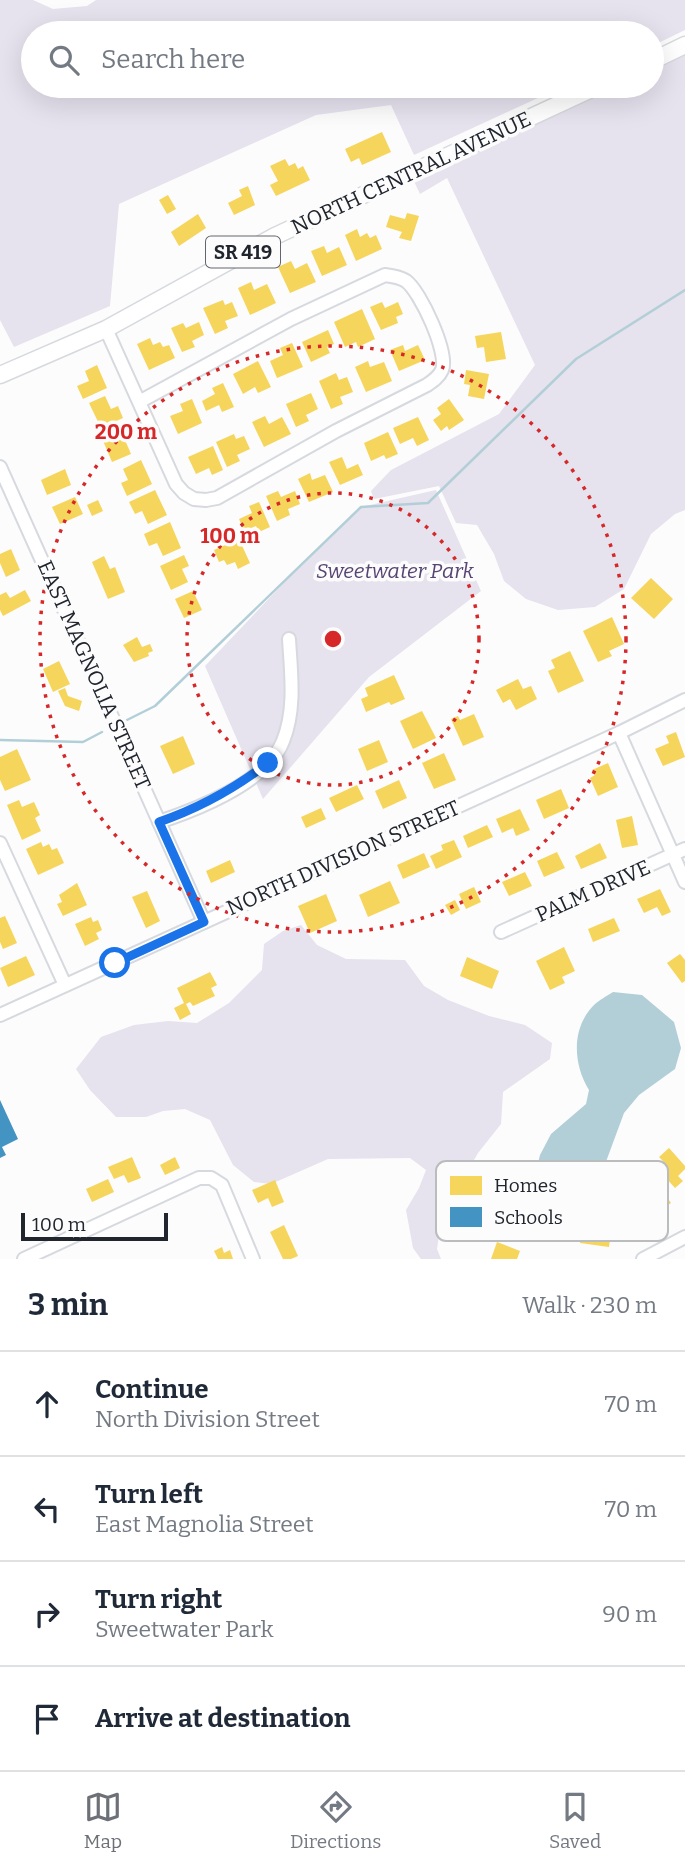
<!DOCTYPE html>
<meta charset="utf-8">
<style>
body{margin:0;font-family:Bitter,serif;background:#f2f2f3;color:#1f2937}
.scale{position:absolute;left:21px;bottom:18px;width:147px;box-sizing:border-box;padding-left:7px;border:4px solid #20252e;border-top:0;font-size:19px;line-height:24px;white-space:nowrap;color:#20252e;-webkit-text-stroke:5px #fcfcfc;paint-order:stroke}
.stop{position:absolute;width:21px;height:21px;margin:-16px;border:5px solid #1a73e8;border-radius:50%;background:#fff}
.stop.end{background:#1a73e8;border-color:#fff;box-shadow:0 2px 7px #0008}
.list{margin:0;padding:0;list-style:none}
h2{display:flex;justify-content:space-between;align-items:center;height:91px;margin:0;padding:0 28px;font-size:30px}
h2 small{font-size:23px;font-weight:400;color:#747a83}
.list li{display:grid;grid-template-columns:46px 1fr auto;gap:21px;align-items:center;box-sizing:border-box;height:105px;padding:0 28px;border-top:2px solid #e0e1e3}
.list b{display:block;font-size:26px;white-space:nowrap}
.list p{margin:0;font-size:23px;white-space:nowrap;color:#747a83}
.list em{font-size:23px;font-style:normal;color:#747a83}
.icon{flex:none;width:38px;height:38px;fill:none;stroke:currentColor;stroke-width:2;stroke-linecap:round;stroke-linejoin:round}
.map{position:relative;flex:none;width:685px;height:1259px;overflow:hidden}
.search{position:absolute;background:#fff;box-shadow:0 7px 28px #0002;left:21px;right:21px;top:21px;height:77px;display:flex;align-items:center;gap:18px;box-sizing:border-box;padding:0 24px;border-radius:38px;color:#747a83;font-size:26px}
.sheet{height:511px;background:#fff}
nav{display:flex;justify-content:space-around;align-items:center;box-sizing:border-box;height:98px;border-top:2px solid #e0e1e3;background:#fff;font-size:19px;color:#747a83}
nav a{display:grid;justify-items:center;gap:4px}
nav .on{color:#6d7076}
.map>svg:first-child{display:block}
.green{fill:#e6e2ee}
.water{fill:#b2cfd8}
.homes{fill:#f6d55c}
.schools{fill:#4393c3}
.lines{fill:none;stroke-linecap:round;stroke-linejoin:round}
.stream{stroke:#b2cfd8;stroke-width:2.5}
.minor-casing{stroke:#d6d9de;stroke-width:16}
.major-casing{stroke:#d6d9de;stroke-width:19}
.minor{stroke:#fff;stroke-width:12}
.major{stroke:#fff;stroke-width:16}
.route{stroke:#1a73e8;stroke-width:9}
.ring{fill:none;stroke:#d62828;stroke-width:3.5;stroke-dasharray:3.5 7}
.labels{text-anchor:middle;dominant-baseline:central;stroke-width:7;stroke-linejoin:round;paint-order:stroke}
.shield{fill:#fcfcfc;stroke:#62666c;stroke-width:2}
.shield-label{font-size:19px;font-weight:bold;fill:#20252e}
.street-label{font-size:21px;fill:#20252e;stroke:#fcfcfc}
.park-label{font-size:21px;font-style:italic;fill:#574473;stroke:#fcfcfc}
.key{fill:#fcfcfc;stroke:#babcbe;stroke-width:2}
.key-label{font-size:19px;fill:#20252e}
.centre{fill:#d62828;stroke:#fcfcfc;stroke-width:3.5}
.ring-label{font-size:21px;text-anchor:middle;font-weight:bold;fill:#d62828;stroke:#fcfcfc;stroke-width:7;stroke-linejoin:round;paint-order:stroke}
</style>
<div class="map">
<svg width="685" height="1259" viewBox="0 0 685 1259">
<rect width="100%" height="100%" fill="#fcfcfc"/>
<g class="green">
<path d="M 0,0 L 33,0 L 53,9 L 87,6 L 96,0 L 685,0 L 685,30 L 652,46 L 652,33 L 33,33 L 33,86 L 564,86 L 414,155 L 391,105 L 316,115 L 119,204 L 110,306 L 14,347 L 0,320 Z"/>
<path d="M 685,51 L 685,510 L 675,514 L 651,534 L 624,589 L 595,607 L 558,610 L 526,599 L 504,581 L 494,554 L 477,525 L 456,523 L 439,486 L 374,499 L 371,491 L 391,470 L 499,414 L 535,365 L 447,178 L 420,194 L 412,177 L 610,86 L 652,86 L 652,66 Z"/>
<path d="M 436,490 L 481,591 L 369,677 L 263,799 L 205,666 L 294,572 L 361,507 Z"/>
<path d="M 301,925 L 317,945 L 346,959 L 405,960 L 424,986 L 448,1000 L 489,1016 L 525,1025 L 552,1043 L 550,1059 L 503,1092 L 501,1124 L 478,1153 L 442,1215 L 437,1249 L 441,1259 L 421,1259 L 413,1248 L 406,1210 L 419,1188 L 426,1170 L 410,1158 L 328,1159 L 271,1184 L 254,1182 L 233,1165 L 210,1120 L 185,1109 L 163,1111 L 146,1117 L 116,1117 L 90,1090 L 76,1069 L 101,1037 L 134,1025 L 168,1021 L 197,1023 L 229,1003 L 262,970 L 264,944 L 283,931 Z"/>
</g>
<path class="water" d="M 613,992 L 642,995 L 674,1022 L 681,1048 L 675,1069 L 639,1095 L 624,1113 L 597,1186 L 580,1198 L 530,1198 L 517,1183 L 537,1167 L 540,1155 L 551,1134 L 586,1104 L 589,1090 C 573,1064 571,1028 594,1005 C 599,1000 607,996 613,992 Z"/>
<g class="homes">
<path d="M 382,132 L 391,152 L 362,165 L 359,158 L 351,162 L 345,149 Z"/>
<path d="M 285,159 L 289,166 L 295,163 L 298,169 L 303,166 L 310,180 L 276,196 L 270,185 L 278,181 L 270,166 Z"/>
<path d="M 248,186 L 255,205 L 234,215 L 228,203 L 242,196 L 239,190 Z"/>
<path d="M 168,195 L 176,209 L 167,214 L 159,200 Z"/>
<path d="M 407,213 L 419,216 L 411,241 L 399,238 L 402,232 L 386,227 L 390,215 L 405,219 Z"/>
<path d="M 198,214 L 206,228 L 179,246 L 171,232 Z"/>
<path d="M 357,229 L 360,237 L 367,233 L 370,238 L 376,235 L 382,249 L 356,261 L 345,235 Z"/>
<path d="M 324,246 L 327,253 L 339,247 L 347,265 L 322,276 L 311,251 Z"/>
<path d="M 291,261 L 295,269 L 307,263 L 316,282 L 290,293 L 278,267 Z"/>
<path d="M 251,282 L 254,290 L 267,284 L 276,303 L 250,315 L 238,288 Z"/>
<path d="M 223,300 L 225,305 L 232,302 L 238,316 L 225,321 L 228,328 L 215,334 L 203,308 Z"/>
<path d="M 382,302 L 385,308 L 398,302 L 403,314 L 396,317 L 398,323 L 381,330 L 370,307 Z"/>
<path d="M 362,309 L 375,339 L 358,347 L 356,342 L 345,347 L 334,322 Z"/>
<path d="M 199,322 L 204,335 L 192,341 L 195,347 L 182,352 L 171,328 L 183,323 L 186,328 Z"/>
<path d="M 328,330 L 334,344 L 327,347 L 330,353 L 311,362 L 302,342 Z"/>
<path d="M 501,332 L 506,359 L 486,362 L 484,347 L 477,348 L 475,336 Z"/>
<path d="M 150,338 L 153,345 L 160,342 L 163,347 L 169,345 L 175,358 L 149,370 L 137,344 Z"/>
<path d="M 292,343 L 303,367 L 277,378 L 270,361 L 283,355 L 280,348 Z"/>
<path d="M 403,345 L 405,351 L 418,345 L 425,360 L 399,371 L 390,350 Z"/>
<path d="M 258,361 L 271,387 L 258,393 L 255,387 L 243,394 L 233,374 Z"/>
<path d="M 368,361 L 370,367 L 384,362 L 392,381 L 366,392 L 355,367 Z"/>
<path d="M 97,365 L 107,388 L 83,399 L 77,386 L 89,381 L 85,371 Z"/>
<path d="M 466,370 L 489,374 L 484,399 L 468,396 L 470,385 L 464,384 Z"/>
<path d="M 336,373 L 339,380 L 347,377 L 353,392 L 340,397 L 343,404 L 331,409 L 319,381 Z"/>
<path d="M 223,383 L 234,407 L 222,412 L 219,405 L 206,411 L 202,401 L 215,394 L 212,388 Z"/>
<path d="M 311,393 L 318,409 L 306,415 L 309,421 L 296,427 L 286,404 Z"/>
<path d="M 105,396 L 111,409 L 118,406 L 123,418 L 101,428 L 89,403 Z"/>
<path d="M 192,399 L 202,423 L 178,434 L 170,416 L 183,411 L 180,404 Z"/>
<path d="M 449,399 L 464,420 L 449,430 L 447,426 L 441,431 L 433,420 L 441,414 L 437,408 Z"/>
<path d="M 265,416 L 269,424 L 282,417 L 291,434 L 264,447 L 252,422 Z"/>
<path d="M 418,417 L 429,440 L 417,446 L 413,438 L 400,444 L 393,428 Z"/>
<path d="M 127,425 L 132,437 L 125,440 L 131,454 L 112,462 L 101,436 Z"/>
<path d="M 388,432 L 398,454 L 386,459 L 384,455 L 371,461 L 364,443 Z"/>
<path d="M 234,434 L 236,439 L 244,436 L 250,449 L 237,455 L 240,461 L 227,467 L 216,442 Z"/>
<path d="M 213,446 L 223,470 L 212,475 L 209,468 L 196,474 L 188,457 Z"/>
<path d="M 342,457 L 347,469 L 358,464 L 363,475 L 340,485 L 329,462 Z"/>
<path d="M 141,460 L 152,484 L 127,496 L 121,483 L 128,480 L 123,469 Z"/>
<path d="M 65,469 L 71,485 L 47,495 L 41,480 Z"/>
<path d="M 310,473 L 312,480 L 325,475 L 333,492 L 309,502 L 298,479 Z"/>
<path d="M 155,490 L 167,515 L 148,524 L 142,511 L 135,514 L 129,502 Z"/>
<path d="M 278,491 L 281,497 L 295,491 L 300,504 L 288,509 L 290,515 L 277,521 L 266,496 Z"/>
<path d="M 75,497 L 83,514 L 60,524 L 52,507 Z"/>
<path d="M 98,500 L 103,511 L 92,516 L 87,505 Z"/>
<path d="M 259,502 L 270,527 L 259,532 L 256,526 L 244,531 L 239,519 L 252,513 L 249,506 Z"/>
<path d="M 170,522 L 181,548 L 163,556 L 157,543 L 149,546 L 144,534 Z"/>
<path d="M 239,539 L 250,563 L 238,569 L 235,562 L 227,565 L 224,560 L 219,562 L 214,550 Z"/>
<path d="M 11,549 L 20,570 L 6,577 L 0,563 L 0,554 Z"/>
<path d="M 184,555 L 189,566 L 182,569 L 188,582 L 171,590 L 160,566 Z"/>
<path d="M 104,556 L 110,569 L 115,567 L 125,592 L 108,599 L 92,562 Z"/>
<path d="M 651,578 L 673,599 L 654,619 L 631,598 Z"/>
<path d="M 25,590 L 31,601 L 3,616 L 0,610 L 0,595 L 6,592 L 10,598 Z"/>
<path d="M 193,591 L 202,610 L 184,618 L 175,599 Z"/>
<path d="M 612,617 L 624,644 L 609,651 L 612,656 L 598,662 L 583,631 Z"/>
<path d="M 137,637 L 142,647 L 150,644 L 153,651 L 148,653 L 149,656 L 134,662 L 123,645 Z"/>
<path d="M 570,651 L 584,681 L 558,693 L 548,671 L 555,668 L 551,660 Z"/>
<path d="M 59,661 L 70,684 L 53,692 L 43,669 Z"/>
<path d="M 394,675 L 405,699 L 391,705 L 389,702 L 366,712 L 361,699 L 368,696 L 365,688 Z"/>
<path d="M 518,679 L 523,689 L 531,686 L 537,699 L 516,710 L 510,699 L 503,703 L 496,690 Z"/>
<path d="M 65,688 L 68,696 L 82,701 L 79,711 L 65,706 L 58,691 Z"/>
<path d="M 422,711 L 436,738 L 413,749 L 400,721 Z"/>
<path d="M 474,714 L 484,737 L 463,746 L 451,719 L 458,716 L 460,720 Z"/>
<path d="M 676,732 L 685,757 L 663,766 L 655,749 L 669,743 L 666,736 Z"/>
<path d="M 183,736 L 195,764 L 173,774 L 160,746 Z"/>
<path d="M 379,740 L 388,762 L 367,771 L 358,749 Z"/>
<path d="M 17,749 L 31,780 L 5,791 L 0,780 L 0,757 Z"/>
<path d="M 444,753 L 456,780 L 434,789 L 422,763 Z"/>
<path d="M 608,763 L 618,787 L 598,796 L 590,778 L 595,775 L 592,770 Z"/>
<path d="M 399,780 L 407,798 L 383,809 L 375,791 Z"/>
<path d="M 357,785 L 364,799 L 336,812 L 329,798 Z"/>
<path d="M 561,789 L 569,808 L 544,819 L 536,800 Z"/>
<path d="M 19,800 L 22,807 L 34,802 L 40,815 L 35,818 L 41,831 L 22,840 L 7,805 Z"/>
<path d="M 321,808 L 326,819 L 306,828 L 301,817 Z"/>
<path d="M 520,809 L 530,830 L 516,836 L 513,828 L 502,833 L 496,819 Z"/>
<path d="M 632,816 L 638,845 L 622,848 L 616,820 Z"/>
<path d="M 487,825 L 493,837 L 468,848 L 463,836 Z"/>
<path d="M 454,840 L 462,857 L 436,869 L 430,856 L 443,850 L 441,845 Z"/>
<path d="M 41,842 L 43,847 L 49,844 L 52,850 L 57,848 L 64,863 L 38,875 L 26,849 Z"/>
<path d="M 600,843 L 607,858 L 581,869 L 575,856 Z"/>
<path d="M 557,852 L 565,868 L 544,877 L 537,861 Z"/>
<path d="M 424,853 L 430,867 L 403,879 L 397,865 Z"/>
<path d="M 230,860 L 235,872 L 211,883 L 206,871 Z"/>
<path d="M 525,872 L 532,886 L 509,896 L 502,882 Z"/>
<path d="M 390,881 L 400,903 L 368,917 L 359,895 Z"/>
<path d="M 77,883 L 87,905 L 63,916 L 57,904 L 62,902 L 59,895 Z"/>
<path d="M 474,887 L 481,902 L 466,909 L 459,894 Z"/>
<path d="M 660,889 L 671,912 L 662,916 L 657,907 L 644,913 L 637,899 Z"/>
<path d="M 147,891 L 160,921 L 146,928 L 132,897 Z"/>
<path d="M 326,894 L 337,921 L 310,933 L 298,906 Z"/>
<path d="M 455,900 L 460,910 L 451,915 L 445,905 Z"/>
<path d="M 5,916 L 17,943 L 3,949 L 0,942 L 0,918 Z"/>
<path d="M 91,917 L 93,922 L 98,920 L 102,930 L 96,933 L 99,939 L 85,946 L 75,924 Z"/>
<path d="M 614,918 L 620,931 L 593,942 L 588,929 Z"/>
<path d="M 564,947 L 575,971 L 562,977 L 565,983 L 550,990 L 536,961 Z"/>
<path d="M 680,954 L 685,960 L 685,981 L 682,983 L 667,963 Z"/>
<path d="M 26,956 L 35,975 L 8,987 L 0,968 Z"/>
<path d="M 467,957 L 499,971 L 492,989 L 460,976 Z"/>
<path d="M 210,972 L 217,985 L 211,988 L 215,996 L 193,1006 L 190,1002 L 186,1004 L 191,1014 L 180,1020 L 174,1008 L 184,1003 L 177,988 Z"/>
<path d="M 669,1148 L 685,1166 L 685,1169 L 678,1176 L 683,1181 L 675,1188 L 657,1168 L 664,1162 L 659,1157 Z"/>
<path d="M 132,1157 L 141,1178 L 128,1183 L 124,1175 L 114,1179 L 108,1167 Z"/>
<path d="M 175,1157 L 180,1168 L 165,1175 L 160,1165 Z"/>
<path d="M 108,1179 L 114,1192 L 92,1202 L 86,1189 Z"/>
<path d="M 654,1179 L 671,1203 L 645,1221 L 634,1206 L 649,1196 L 643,1187 Z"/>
<path d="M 275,1180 L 284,1202 L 272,1207 L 268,1198 L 258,1203 L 252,1190 Z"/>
<path d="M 597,1214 L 613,1216 L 609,1247 L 580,1243 L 582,1227 L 595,1229 Z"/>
<path d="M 284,1225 L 298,1256 L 291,1259 L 283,1259 L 270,1232 Z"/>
<path d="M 497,1242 L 520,1251 L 517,1259 L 491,1259 Z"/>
<path d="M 222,1247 L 224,1253 L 230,1250 L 233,1259 L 218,1259 L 214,1251 Z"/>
</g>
<path class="schools" d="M 0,1100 L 18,1139 L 2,1147 L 6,1155 L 0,1158 Z"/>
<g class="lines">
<g class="stream">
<path d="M 121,723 L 155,706 L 361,507 L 428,503 L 576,359 L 685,290"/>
<path d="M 0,740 L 83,742 L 102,732"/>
</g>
<defs>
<g id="minor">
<path d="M 106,329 L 176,484 L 184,493 L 194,499 L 206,500 L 217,498 L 336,431 L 427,385 C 433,381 439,377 442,370 C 449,353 420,291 406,281 C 400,277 393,276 385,275 L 291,319 L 139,402"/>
<path d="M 0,467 L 204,922"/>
<path d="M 619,733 L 685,882"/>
<path d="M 159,822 C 198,809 267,782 283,741 C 296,709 291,673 289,639"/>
<path d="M 0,843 L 65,985"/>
<path d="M 501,932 L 685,849"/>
<path d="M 0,1015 L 619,733 L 685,700"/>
<path d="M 24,1259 L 199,1178 L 211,1178 L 222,1185 L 253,1259"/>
<path d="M 643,1259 L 685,1237"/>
</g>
<g id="major">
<path d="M 652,61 L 685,45"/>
<path d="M 0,375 L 106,329 L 275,236 L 598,86"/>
</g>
</defs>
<use href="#minor" class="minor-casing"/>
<use href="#major" class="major-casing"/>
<use href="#minor" class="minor"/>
<use href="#major" class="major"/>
</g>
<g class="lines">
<path class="route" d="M 115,963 L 204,922 L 159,822 C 200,808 234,789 268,763"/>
</g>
<g class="ring">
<circle cx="333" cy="639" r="146"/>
<circle cx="333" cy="639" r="293"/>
</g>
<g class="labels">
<rect class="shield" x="206" y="236.5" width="74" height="31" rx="5"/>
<g class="shield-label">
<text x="243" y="252">SR 419</text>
</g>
<g class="street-label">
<text transform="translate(411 173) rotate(-25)">NORTH CENTRAL AVENUE</text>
<text transform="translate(94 675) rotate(66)">EAST MAGNOLIA STREET</text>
<text transform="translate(343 858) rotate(-24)">NORTH DIVISION STREET</text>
<text transform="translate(593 891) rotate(-24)">PALM DRIVE</text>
</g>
<g class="park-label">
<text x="395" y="571">Sweetwater Park</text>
</g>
</g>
<rect x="436" y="1161" width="232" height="80" rx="10" class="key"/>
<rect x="450" y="1176" width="32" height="19" fill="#f6d55c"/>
<rect x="450" y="1207" width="32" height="20" fill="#4393c3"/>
<g class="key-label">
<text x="494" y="1192">Homes</text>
<text x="494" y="1224">Schools</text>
</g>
<circle cx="333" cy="639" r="10" class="centre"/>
<g class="ring-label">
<text x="126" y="439">200 m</text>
<text x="230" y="543">100 m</text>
</g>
</svg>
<div class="scale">100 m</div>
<div class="stop" style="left:115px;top:963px"></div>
<div class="stop end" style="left:268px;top:763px"></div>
<div class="search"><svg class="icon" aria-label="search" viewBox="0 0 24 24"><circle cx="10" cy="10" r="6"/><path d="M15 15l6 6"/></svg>Search here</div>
</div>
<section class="sheet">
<h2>3 min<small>Walk · 230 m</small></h2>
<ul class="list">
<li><svg class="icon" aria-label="ahead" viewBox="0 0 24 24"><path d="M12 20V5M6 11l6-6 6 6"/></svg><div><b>Continue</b><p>North Division Street</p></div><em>70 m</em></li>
<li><svg class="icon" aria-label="left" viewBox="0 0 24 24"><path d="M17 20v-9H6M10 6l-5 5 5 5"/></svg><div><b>Turn left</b><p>East Magnolia Street</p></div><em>70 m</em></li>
<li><svg class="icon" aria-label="right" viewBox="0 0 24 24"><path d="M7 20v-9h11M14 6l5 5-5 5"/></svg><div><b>Turn right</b><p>Sweetwater Park</p></div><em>90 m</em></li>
<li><svg class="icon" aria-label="arrive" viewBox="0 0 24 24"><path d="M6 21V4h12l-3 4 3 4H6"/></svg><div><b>Arrive at destination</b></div></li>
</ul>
</section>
<nav>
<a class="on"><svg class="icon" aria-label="map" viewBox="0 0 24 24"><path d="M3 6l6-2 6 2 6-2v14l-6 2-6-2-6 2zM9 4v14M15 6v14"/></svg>Map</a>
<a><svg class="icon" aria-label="directions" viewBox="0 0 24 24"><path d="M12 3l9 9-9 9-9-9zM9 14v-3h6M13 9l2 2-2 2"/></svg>Directions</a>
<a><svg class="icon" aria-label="saved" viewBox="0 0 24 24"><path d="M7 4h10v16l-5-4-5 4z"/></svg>Saved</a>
</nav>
